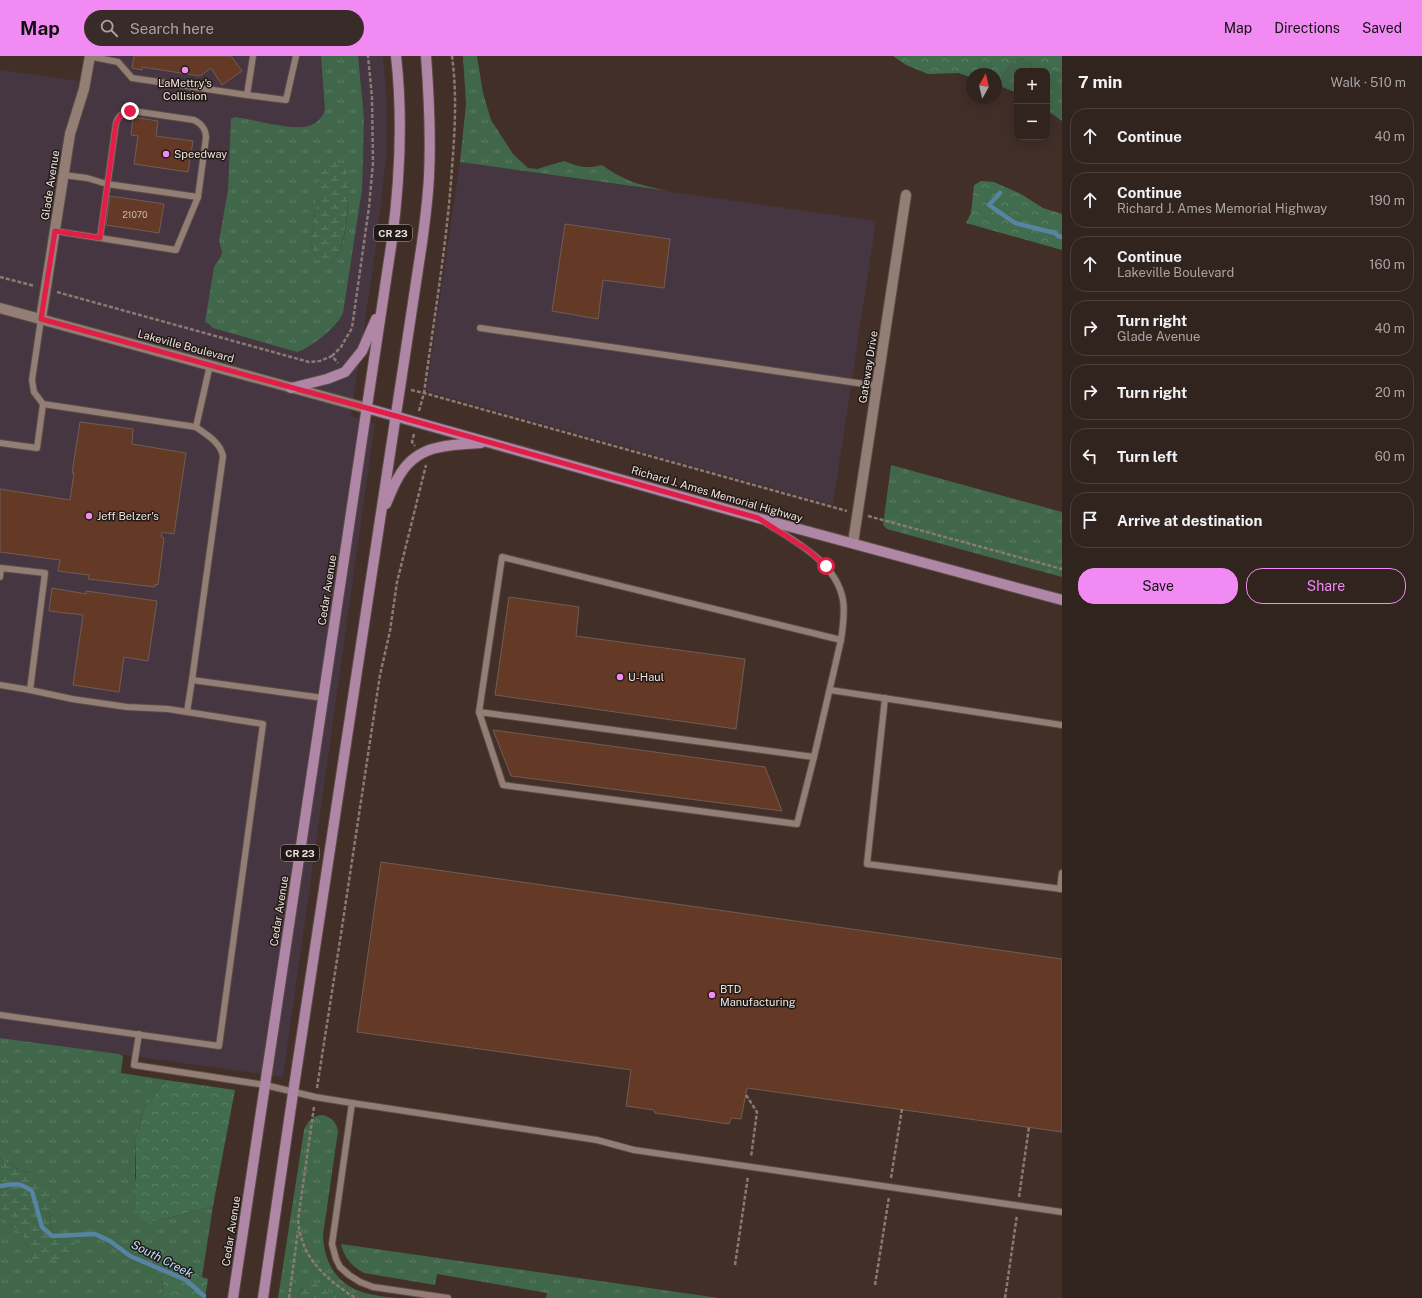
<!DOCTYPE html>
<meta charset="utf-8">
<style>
body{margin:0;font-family:"Public Sans",sans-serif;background:#392b27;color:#f1f3f6}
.controls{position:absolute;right:12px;top:12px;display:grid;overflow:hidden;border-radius:8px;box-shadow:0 4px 16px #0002}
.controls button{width:36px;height:36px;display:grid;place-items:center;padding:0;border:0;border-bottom:1px solid #4c403c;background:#31231e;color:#f1f3f6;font:20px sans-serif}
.compass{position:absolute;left:966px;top:12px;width:36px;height:36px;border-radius:50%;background:#31231e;box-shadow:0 4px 16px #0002;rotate:8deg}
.stop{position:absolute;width:12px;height:12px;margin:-9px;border:3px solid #e11d48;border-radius:50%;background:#fff}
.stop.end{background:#e11d48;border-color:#fff;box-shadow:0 1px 4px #0008}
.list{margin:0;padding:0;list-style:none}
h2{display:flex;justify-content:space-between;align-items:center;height:52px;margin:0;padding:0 16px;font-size:17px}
h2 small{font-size:13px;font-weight:400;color:#a8a4a4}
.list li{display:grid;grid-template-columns:26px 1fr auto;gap:12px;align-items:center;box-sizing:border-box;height:56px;margin:0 8px 8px;padding:0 8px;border:1px solid #4c403c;border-radius:16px}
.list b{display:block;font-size:15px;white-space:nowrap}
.list p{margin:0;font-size:13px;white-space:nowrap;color:#a8a4a4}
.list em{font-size:13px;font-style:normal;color:#a8a4a4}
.actions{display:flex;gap:8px;padding:12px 16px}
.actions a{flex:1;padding:9px 0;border:1px solid #f28af3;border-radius:16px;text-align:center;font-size:14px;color:#f28af3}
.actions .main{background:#f28af3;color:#111}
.icon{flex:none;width:22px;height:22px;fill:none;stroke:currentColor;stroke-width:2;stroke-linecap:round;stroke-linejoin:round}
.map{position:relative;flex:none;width:1062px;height:1242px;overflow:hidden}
header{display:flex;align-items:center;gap:24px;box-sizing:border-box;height:56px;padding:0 20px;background:#f28af3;color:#111}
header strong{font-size:19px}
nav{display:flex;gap:22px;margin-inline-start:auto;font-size:14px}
.search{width:280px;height:36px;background:#392b27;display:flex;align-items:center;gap:10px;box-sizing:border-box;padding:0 14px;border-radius:22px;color:#a8a4a4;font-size:15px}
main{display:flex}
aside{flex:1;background:#31231e}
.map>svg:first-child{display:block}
.commercial{fill:#463642}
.grass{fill:url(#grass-tufts);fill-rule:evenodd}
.forest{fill:url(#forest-crowns)}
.wetland{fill:url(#wetland-marsh)}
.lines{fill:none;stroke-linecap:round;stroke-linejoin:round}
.stream{stroke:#5684a2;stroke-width:4.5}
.building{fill:#643926;stroke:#705d54}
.service-casing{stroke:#5b4c45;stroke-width:8}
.minor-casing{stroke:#5b4c45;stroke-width:12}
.tertiary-casing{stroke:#5b4c45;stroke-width:12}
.primary-casing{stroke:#5b4c45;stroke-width:12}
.path{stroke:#8a7a74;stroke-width:2.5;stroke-dasharray:4 2;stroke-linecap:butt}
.service{stroke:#927e75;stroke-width:6}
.minor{stroke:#927e75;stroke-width:10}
.tertiary{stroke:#927e75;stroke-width:10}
.primary{stroke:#b086a7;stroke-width:10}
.route{stroke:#e11d48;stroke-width:5}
.poi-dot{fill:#f28af3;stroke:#211916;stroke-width:1.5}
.labels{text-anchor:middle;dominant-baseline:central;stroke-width:3;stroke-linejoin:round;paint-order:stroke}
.number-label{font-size:9px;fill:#ccb8af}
.shield{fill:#211916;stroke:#b0a6a1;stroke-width:1}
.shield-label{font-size:10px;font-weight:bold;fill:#eee2dd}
.poi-label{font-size:11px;fill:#eee2dd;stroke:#211916;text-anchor:start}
.street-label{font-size:11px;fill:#eee2dd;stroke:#211916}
.water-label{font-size:12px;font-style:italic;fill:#b6e0fd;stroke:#211916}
</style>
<header>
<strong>Map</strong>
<div class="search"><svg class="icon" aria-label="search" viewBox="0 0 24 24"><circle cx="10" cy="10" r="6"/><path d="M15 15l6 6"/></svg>Search here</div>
<nav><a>Map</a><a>Directions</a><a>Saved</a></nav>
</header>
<main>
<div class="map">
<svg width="1062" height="1242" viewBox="0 0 1062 1242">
<defs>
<pattern id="grass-tufts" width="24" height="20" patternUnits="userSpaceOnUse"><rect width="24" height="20" fill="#41674b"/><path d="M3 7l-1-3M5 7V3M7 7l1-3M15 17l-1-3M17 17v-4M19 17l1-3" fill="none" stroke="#5d7c64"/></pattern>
<pattern id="forest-crowns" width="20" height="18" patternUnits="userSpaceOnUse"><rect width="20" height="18" fill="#416c4d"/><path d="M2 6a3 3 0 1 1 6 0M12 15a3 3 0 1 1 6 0" fill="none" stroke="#5d8166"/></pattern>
<pattern id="wetland-marsh" width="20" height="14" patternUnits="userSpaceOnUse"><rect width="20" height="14" fill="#41674b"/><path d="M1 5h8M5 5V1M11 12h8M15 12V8" fill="none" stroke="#5d7c64"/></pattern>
</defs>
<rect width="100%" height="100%" fill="#412f28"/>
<g class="commercial">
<path d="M 90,0 L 383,0 L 387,49 L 387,93 L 376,191 L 351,360 L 375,367 L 283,1021 L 0,982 L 0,14 L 86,26 Z"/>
<path d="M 460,106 L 876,165 L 833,449 L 426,335 Z"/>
</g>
<g class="grass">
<path d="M 321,0 L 358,0 L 364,63 L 362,133 L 343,257 C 338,270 311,292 297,296 L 213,272 L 209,268 L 205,266 L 214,211 L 221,200 L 222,195 L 219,185 L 228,134 L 231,63 L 234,61 C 246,63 258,65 271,68 C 291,71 316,78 325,54 ZM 348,119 C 348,143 350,190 331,207 L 317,203 L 311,188 L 318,134 Z"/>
<path d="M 463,0 L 477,0 L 483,37 L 491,64 L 513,98 L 528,112 L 537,113 L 564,105 C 579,111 586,113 602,109 C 626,126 640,129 668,135 L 460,106 L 466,48 Z"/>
<path d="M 1023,2 L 1032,7 L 1031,15 L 1017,15 L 1017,37 L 1000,30 C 1003,17 1009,5 1023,2 Z"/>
<path d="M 1050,15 L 1062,18 L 1062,65 L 1047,54 L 1047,18 Z"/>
<path d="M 891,409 L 1062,456 L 1062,521 L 887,473 L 883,469 Z"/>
<path d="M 0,982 L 119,998 L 123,1000 L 121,1017 L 166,1024 L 144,1054 L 136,1082 L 135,1120 L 143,1167 L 164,1163 L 213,1150 L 202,1221 L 187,1211 L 163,1221 L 162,1242 L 0,1242 L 0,1160 L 22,1178 L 32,1203 L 64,1203 L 52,1180 L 51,1166 L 48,1154 L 29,1116 L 21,1115 L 0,1103 Z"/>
<path d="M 322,1059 C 331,1061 336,1065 338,1075 L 323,1179 C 324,1208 338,1231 369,1238 C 378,1240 387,1241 396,1242 L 338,1242 L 302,1233 L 296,1242 L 278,1242 L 304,1074 C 308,1065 312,1060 322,1059 Z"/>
<path d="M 341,1188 L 719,1242 L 546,1242 L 547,1237 L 437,1218 L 435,1229 L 364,1217 C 352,1210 344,1202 341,1188 Z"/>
</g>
<g class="forest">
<path d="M 893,0 L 1062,0 L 1062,18 L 1050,15 L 1047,18 L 1047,15 L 1031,15 L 1032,7 L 1023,2 C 1009,5 1003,17 1000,30 L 996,29 L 996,18 L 972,18 L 972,22 L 959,17 L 928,18 L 906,9 Z"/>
<path d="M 981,125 L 994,126 L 1021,138 L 1043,152 L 1062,158 L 1062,194 L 966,167 L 971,157 L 974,129 Z"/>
<path d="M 166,1024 L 235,1034 L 213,1150 L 164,1163 L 143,1167 L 136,1154 L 136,1082 L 144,1054 Z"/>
<path d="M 170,1203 L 187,1211 L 202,1221 L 208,1223 L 205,1242 L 162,1242 L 163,1221 Z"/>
</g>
<g class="wetland">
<path d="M 326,105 C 337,105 344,108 348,119 C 348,142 349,191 331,207 L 323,206 L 317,203 L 311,188 L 318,134 C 315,120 318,115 326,105 Z"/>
<path d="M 0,1103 L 21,1115 L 29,1116 L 47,1129 L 51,1137 L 51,1150 L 48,1154 L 51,1166 L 52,1179 L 75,1179 L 74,1197 L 64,1203 L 32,1203 L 22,1178 L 0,1160 Z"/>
<path d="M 317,1226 L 338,1242 L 296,1242 C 302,1233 306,1228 317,1226 Z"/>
</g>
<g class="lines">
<g class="stream">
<path d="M 1000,137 L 989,149 L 1015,167 L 1055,177 L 1058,180 L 1062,181"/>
<path d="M 0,1130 C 14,1128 19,1126 32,1135 L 42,1171 L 52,1180 L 95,1178 L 110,1185 L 130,1200 L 186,1224 L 204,1240"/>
</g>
</g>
<g class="building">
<path d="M 134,0 L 231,0 L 242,15 L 222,29 L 211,12 L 200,20 L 142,11 L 142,14 L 132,12 Z"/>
<path d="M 133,61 L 158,65 L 156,80 L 193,85 L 188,116 L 134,108 L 138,80 L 131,79 Z"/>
<path d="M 110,140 L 164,148 L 159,177 L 106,169 Z"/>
<path d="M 565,168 L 670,183 L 664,232 L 603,224 L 598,263 L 552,255 Z"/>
<path d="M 80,366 L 133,373 L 132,388 L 186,397 L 174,478 L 162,476 L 161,481 L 164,482 L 158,529 L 155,528 L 155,531 L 88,523 L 89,519 L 58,515 L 60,504 L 0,496 L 0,433 L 70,444 L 74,417 L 72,417 Z"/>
<path d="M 52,532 L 86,538 L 86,535 L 157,545 L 148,605 L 124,601 L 119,636 L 73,629 L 83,559 L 49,555 Z"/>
<path d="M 509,541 L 579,551 L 576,580 L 745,603 L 736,673 L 495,639 Z"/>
<path d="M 493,674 L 765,711 L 782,755 L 511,720 Z"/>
<path d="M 381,806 L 1062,903 L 1062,1076 L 747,1032 L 741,1063 L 731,1062 L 729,1068 L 655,1057 L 654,1054 L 626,1050 L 631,1014 L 357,976 Z"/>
</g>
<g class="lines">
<defs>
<g id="service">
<path d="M 88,0 L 118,6 L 132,22 L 247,39"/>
<path d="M 253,0 L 247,39 L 286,44 L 296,0"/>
<path d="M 55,175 L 176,194 L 198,141 L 107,128 L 87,122 L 63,119"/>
<path d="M 100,182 L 116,67 C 119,58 124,56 133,55 L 194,64 C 202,68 206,73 206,82 L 198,141"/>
<path d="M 41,263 L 32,324 L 34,336 L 43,348 L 196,371"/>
<path d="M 480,272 L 878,330"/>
<path d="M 210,309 L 196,371 C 207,379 220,386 223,400 L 192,624 L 323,642"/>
<path d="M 0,387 L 37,392 L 43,348"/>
<path d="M 766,467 C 796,486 836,506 843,544 C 845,557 843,571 841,584"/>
<path d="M 502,501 L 841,584 L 814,701 L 479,656 Z"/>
<path d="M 0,521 L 1,512 L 45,517 L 30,634"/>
<path d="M 0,629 L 30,634 L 72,643 L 127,651 L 168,653 L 263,668 L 219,990 L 0,959"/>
<path d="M 830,634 L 1062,669"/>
<path d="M 885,642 L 867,808 L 1062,833"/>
<path d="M 187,656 L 192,624"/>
<path d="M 479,656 L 503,729 L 797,768 L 814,701"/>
<path d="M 1060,833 L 1062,817"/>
<path d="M 139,978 L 134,1009 L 265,1029 L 315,1041 L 352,1047 L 332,1188 L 336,1203 L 340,1211 L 349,1219 L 360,1226 L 373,1231 L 448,1242"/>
<path d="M 352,1047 L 597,1084 L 634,1094 L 1062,1156"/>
</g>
<g id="minor">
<path d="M 41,263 L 70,78 L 84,33 L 90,0"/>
<path d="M 853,487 L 906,139"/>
</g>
<path id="tertiary" d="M 0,252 L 366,352"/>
<g id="primary">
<path d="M 291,332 L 327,323 L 345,316 L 362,295 L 376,263"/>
<path d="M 366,352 L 758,462 L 1062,544"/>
<path d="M 386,448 C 390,439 393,430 398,422 C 416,388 448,389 481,387"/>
<path d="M 233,1242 L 392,184 C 400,123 403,62 396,0"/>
<path d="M 263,1242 L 293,1037 L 422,187 C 425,165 428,142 429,120 C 431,80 429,40 426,0"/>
</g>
</defs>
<use href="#service" class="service-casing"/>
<use href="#minor" class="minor-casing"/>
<use href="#tertiary" class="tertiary-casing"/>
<use href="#primary" class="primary-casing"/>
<g class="path">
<path d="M 0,221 L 35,230"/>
<path d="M 57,236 L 309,306 L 320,305 L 332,300 L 338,307"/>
<path d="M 332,300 L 341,291 L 352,272 L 369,151 L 373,107 L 372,41 L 368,0"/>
<path d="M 411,334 L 424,337 L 847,455"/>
<path d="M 419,355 L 424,337 C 434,262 447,187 452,112 C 455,74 457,37 452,0"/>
<path d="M 414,378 L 412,386 L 415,390"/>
<path d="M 868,460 L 1062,513"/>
<path d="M 317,1032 L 341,878 L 380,619 L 390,575 L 397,526 L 426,409"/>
<path d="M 746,1039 L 757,1056 L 751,1101"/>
<path d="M 314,1051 L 298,1164 C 301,1193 312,1208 334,1227 C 341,1232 349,1239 357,1242"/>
<path d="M 891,1122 L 902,1053"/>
<path d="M 1019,1141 L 1029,1071"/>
<path d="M 735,1209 L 748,1120"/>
<path d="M 875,1229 L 889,1141"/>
<path d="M 289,1242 L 298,1175"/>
<path d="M 1005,1242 L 1017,1159"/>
</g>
<use href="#service" class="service"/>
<use href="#minor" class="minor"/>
<use href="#tertiary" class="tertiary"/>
<use href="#primary" class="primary"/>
</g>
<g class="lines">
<path class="route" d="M 130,55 L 121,59 L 116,67 L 100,182 L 55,175 L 41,263 L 396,360 L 758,462 L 808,494 L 826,510"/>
</g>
<g class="poi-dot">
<circle cx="185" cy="14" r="4"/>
<circle cx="166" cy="98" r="4"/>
<circle cx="89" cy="460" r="4"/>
<circle cx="620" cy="621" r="4"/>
<circle cx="712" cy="939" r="4"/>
</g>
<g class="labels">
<g class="number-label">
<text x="135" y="158">21070</text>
</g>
<g class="shield">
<rect x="374" y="169" width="38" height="16" rx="3"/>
<rect x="281" y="789" width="38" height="16" rx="3"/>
</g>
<g class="shield-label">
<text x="393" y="177">CR 23</text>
<text x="300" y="797">CR 23</text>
</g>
<g class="poi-label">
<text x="185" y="27" text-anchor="middle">LaMettry's<tspan x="185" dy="13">Collision</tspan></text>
<text x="174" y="98">Speedway</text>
<text x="97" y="460">Jeff Belzer's</text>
<text x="628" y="621">U-Haul</text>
<text x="720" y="933">BTD<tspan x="720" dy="13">Manufacturing</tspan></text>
</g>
<g class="street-label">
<text transform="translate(50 129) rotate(-81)">Glade Avenue</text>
<text transform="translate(186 290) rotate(15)">Lakeville Boulevard</text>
<text transform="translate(868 311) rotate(-81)">Gateway Drive</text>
<text transform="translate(717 438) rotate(16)">Richard J. Ames Memorial Highway</text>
<text transform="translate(327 534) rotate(-81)">Cedar Avenue</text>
<text transform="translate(279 855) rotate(-81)">Cedar Avenue</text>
<text transform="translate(231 1175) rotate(-81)">Cedar Avenue</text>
</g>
<g class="water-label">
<text transform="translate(162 1203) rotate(27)">South Creek</text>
</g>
</g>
</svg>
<div class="controls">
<button>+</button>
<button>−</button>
</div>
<svg class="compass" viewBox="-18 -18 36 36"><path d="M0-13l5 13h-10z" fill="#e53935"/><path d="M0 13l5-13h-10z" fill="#a8a4a4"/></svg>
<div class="stop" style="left:826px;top:510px"></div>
<div class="stop end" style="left:130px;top:55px"></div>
</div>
<aside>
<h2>7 min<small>Walk · 510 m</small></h2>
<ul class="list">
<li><svg class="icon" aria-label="ahead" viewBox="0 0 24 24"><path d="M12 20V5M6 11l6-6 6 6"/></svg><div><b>Continue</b></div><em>40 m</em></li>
<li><svg class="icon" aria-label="ahead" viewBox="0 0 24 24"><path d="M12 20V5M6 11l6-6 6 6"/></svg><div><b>Continue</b><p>Richard J. Ames Memorial Highway</p></div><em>190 m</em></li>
<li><svg class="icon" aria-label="ahead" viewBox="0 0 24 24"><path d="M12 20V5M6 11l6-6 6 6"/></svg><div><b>Continue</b><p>Lakeville Boulevard</p></div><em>160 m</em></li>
<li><svg class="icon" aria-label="right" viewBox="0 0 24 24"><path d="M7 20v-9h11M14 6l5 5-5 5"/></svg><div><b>Turn right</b><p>Glade Avenue</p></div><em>40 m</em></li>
<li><svg class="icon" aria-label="right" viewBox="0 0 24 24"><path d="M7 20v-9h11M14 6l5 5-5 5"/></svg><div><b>Turn right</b></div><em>20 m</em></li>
<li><svg class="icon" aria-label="left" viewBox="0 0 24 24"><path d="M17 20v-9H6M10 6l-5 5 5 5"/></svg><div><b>Turn left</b></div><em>60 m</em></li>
<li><svg class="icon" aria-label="arrive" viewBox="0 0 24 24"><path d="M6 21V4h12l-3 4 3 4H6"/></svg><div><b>Arrive at destination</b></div></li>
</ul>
<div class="actions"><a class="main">Save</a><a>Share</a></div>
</aside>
</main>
